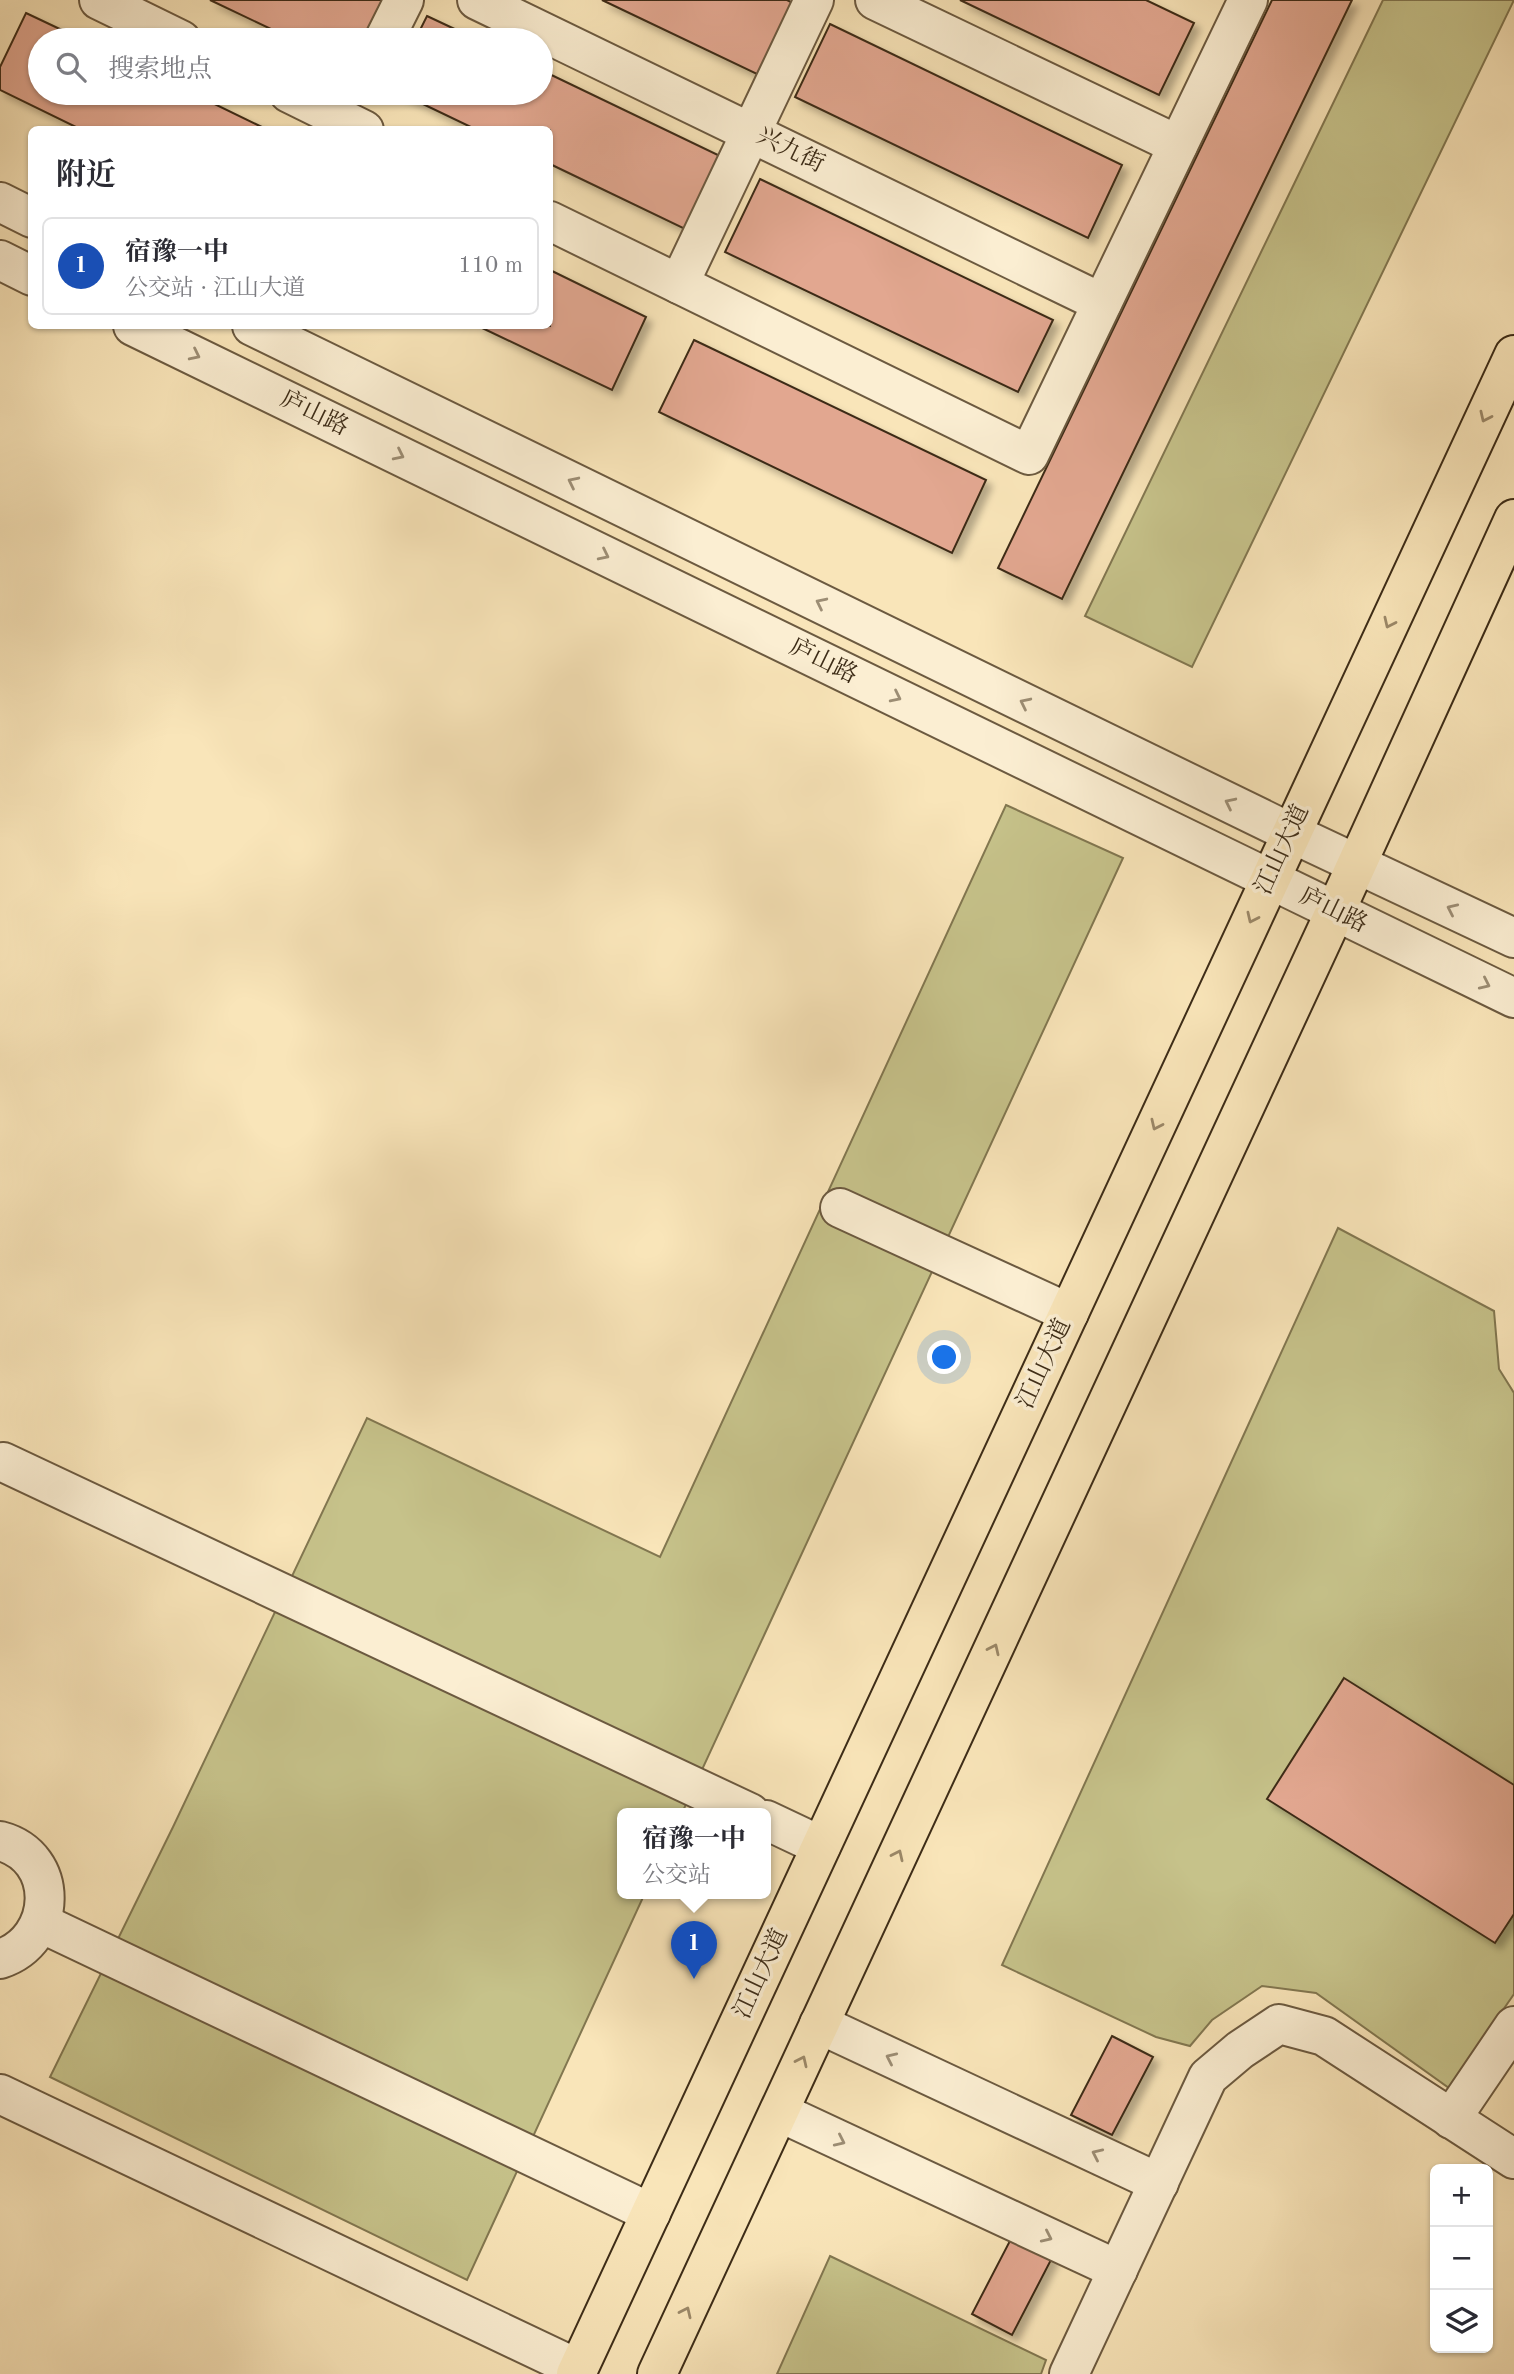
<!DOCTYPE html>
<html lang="zh">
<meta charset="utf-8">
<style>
body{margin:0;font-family:"Old Standard TT","Noto Serif SC",serif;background:#f7f7f7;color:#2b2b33}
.controls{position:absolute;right:21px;bottom:21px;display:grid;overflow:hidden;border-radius:10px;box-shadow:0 2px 5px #0004}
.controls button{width:63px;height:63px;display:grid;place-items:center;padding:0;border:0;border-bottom:2px solid #e1e1e2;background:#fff;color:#2b2b33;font:35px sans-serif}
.you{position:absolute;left:945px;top:1358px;width:24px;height:24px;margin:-18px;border:5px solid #fff;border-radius:50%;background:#1a73e8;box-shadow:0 0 0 10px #1a73e833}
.badge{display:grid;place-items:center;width:46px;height:46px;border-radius:50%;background:#ea580c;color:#fff;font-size:23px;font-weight:700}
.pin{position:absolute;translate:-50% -58px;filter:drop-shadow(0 2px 4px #0008)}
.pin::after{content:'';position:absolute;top:37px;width:24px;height:21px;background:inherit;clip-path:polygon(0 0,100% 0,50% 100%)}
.popup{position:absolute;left:617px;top:1808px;width:154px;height:91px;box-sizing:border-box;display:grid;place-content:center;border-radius:10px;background:#fff;filter:drop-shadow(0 2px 5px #0005);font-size:23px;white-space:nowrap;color:#7c7c81}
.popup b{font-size:26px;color:#2b2b33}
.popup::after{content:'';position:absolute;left:50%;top:100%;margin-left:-14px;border:14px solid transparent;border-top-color:#fff}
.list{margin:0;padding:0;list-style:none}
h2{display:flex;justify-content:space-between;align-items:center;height:91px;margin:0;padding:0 28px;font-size:30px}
h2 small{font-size:23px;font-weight:400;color:#7c7c81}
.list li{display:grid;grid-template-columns:46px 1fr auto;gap:21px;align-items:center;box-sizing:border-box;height:98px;margin:0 14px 14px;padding:0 14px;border:2px solid #e1e1e2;border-radius:10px}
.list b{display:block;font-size:26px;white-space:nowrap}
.list p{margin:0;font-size:23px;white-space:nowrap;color:#7c7c81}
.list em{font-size:23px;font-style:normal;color:#7c7c81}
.icon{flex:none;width:38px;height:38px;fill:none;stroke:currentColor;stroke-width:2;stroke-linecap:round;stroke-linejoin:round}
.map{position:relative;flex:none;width:1514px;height:2374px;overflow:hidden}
.search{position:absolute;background:#fff;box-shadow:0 2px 5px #0004;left:28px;top:28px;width:525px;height:77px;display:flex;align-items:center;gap:18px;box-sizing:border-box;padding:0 24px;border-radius:38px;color:#7c7c81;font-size:26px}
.panel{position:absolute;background:#fff;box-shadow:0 2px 5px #0004;left:28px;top:126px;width:525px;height:203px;border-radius:10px}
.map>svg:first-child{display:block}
.green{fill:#c6c28a;stroke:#827750;stroke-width:2}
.building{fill:#e2a790;stroke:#3d2c17;stroke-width:2;filter:url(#shadow)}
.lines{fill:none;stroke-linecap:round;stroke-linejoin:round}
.minor-casing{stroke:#6c5a40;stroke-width:42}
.major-casing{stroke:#3d2c17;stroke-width:42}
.minor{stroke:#fbeed2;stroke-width:38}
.major{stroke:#f9e5b9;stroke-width:38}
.oneway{stroke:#9c8d74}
.oneway2{stroke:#9b8868}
.labels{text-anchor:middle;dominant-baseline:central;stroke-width:7;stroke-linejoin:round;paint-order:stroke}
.street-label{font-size:24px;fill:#3d2c17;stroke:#fbeed2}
</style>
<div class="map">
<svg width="1514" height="2374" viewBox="0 0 1514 2374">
<defs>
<filter id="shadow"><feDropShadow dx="6" dy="6" stdDeviation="3.5" flood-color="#0004"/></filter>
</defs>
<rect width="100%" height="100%" fill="#f9e5b9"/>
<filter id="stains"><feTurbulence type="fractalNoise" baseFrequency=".00286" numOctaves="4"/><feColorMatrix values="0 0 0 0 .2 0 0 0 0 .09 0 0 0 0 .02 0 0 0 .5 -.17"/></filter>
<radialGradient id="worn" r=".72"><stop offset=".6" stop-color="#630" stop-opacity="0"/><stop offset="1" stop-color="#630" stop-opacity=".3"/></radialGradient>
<g class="green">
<path d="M 1383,0 L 1514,0 L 1192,667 L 1085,616 Z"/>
<path d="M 1006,805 L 1123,858 L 682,1813 L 622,1813 L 622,1893 L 645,1893 L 467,2280 L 50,2077 L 173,1827 L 367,1418 L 660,1557 Z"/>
<path d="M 1338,1228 L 1494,1311 L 1499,1369 L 1514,1393 L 1514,1994 L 1449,2088 L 1316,1993 L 1262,1986 L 1212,2020 L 1190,2046 L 1156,2037 L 1002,1965 Z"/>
<path d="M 830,2256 L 1046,2360 L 1041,2374 L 777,2374 Z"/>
</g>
<g class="building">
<path d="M 210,0 L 389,0 L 370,40 L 294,40 Z"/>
<path d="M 602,0 L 787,0 L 793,3 L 759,75 Z"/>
<path d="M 960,0 L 1146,0 L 1194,23 L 1159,95 Z"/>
<path d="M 1272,0 L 1352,0 L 1062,599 L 998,568 Z"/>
<path d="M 26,13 L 83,40 L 40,40 L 40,93 L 192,93 L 268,130 L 82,130 L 0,90 L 0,67 Z"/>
<path d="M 427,16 L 478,40 L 415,40 Z"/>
<path d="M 830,24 L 1122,165 L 1088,238 L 795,97 Z"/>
<path d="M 541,70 L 720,156 L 685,229 L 550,164 L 550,130 L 477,130 L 400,93 L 541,93 Z"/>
<path d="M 760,179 L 1053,320 L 1018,392 L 725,252 Z"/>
<path d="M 550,270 L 646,317 L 612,390 L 478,326 L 550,326 Z"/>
<path d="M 694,340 L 986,480 L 952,553 L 659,412 Z"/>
<path d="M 1344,1678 L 1514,1785 L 1514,1914 L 1495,1943 L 1267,1799 Z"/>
<path d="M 1112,2036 L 1153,2057 L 1112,2135 L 1071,2115 Z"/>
<path d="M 1013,2235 L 1053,2256 L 1012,2335 L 972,2314 Z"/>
</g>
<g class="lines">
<defs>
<g id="minor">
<path d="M 99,0 L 181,40"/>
<path d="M 477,0 L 1102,303"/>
<path d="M 875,0 L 1178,145"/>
<path d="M 384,40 L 404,0"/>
<path d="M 289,93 L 364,130"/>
<path d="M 0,202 L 32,218"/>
<path d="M 550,221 L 1029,455 L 1248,0"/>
<path d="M 0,260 L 32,276"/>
<path d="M 679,284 L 814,0"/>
<path d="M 133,326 L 1514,998"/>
<path d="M 252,326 L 1291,833 L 1514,938"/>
<path d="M 840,1208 L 1069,1313"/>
<path d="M 3,1462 L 750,1813"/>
<path d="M 766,1820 L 821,1846"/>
<path d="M 0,1841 C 61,1857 58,1940 0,1959"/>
<path d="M 41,1923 L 651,2213"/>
<path d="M 819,2024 L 1159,2183"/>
<path d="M 0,2094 L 578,2369"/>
<path d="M 779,2112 L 1118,2270"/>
<path d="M 1451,2119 L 1514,2026"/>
<path d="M 1069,2374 L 1208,2077 L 1240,2050 L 1279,2024 L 1324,2036 L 1514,2159"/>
</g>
<g id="major">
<path d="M 576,2374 L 1514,355"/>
<path d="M 657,2374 L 1335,912 L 1514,519"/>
</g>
</defs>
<use href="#minor" class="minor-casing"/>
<use href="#major" class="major-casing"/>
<use href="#minor" class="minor"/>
<use href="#major" class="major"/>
</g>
<defs><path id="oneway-chevron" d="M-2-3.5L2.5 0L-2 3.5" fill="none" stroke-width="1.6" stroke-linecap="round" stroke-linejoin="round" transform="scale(1.75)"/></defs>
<g class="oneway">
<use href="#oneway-chevron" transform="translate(195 355) rotate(26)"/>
<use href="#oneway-chevron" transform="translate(399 455) rotate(26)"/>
<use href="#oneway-chevron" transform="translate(573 482) rotate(-154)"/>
<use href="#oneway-chevron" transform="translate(604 555) rotate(26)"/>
<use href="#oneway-chevron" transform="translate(821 603) rotate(-154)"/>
<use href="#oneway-chevron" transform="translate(896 697) rotate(26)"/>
<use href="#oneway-chevron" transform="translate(1025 703) rotate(-154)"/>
<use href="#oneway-chevron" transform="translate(1230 803) rotate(-154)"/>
<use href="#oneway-chevron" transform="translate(1452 909) rotate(-155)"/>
<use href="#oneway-chevron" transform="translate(1485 984) rotate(25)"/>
<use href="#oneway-chevron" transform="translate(891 2058) rotate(-155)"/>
<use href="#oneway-chevron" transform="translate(840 2141) rotate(25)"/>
<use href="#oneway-chevron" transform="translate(1097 2154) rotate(-155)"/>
<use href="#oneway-chevron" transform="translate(1047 2237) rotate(25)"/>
</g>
<g class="oneway2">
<use href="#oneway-chevron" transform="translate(1485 417) rotate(115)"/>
<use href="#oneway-chevron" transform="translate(1389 623) rotate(115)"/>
<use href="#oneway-chevron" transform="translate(1252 918) rotate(115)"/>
<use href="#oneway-chevron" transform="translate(1156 1125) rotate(115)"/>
<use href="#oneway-chevron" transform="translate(994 1649) rotate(-65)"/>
<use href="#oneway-chevron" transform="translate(898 1855) rotate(-65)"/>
<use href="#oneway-chevron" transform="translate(802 2061) rotate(-65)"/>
<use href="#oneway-chevron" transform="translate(686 2312) rotate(-65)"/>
</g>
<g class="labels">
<g class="street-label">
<text transform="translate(790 151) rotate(26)">兴九街</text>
<text transform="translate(314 414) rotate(26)">庐山路</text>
<text transform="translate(823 662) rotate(26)">庐山路</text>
<text transform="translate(1283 850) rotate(-65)">江山大道</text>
<text transform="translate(1333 911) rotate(26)">庐山路</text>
<text transform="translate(1045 1364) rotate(-65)">江山大道</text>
<text transform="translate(762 1974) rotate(-65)">江山大道</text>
</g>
</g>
<rect width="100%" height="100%" filter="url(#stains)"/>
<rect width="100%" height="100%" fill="url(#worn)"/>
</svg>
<div class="controls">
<button>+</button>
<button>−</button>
<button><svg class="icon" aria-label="layers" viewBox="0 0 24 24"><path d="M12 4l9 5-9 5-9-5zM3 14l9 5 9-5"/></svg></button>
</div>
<div class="you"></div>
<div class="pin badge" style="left:694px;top:1979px;background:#1a4fb4">1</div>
<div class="popup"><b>宿豫一中</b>公交站</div>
<div class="search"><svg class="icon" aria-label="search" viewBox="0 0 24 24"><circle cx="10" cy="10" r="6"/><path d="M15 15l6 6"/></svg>搜索地点</div>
<section class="panel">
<h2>附近<small></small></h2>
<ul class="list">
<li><span class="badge" style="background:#1a4fb4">1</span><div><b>宿豫一中</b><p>公交站 · 江山大道</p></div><em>110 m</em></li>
</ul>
</section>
</div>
